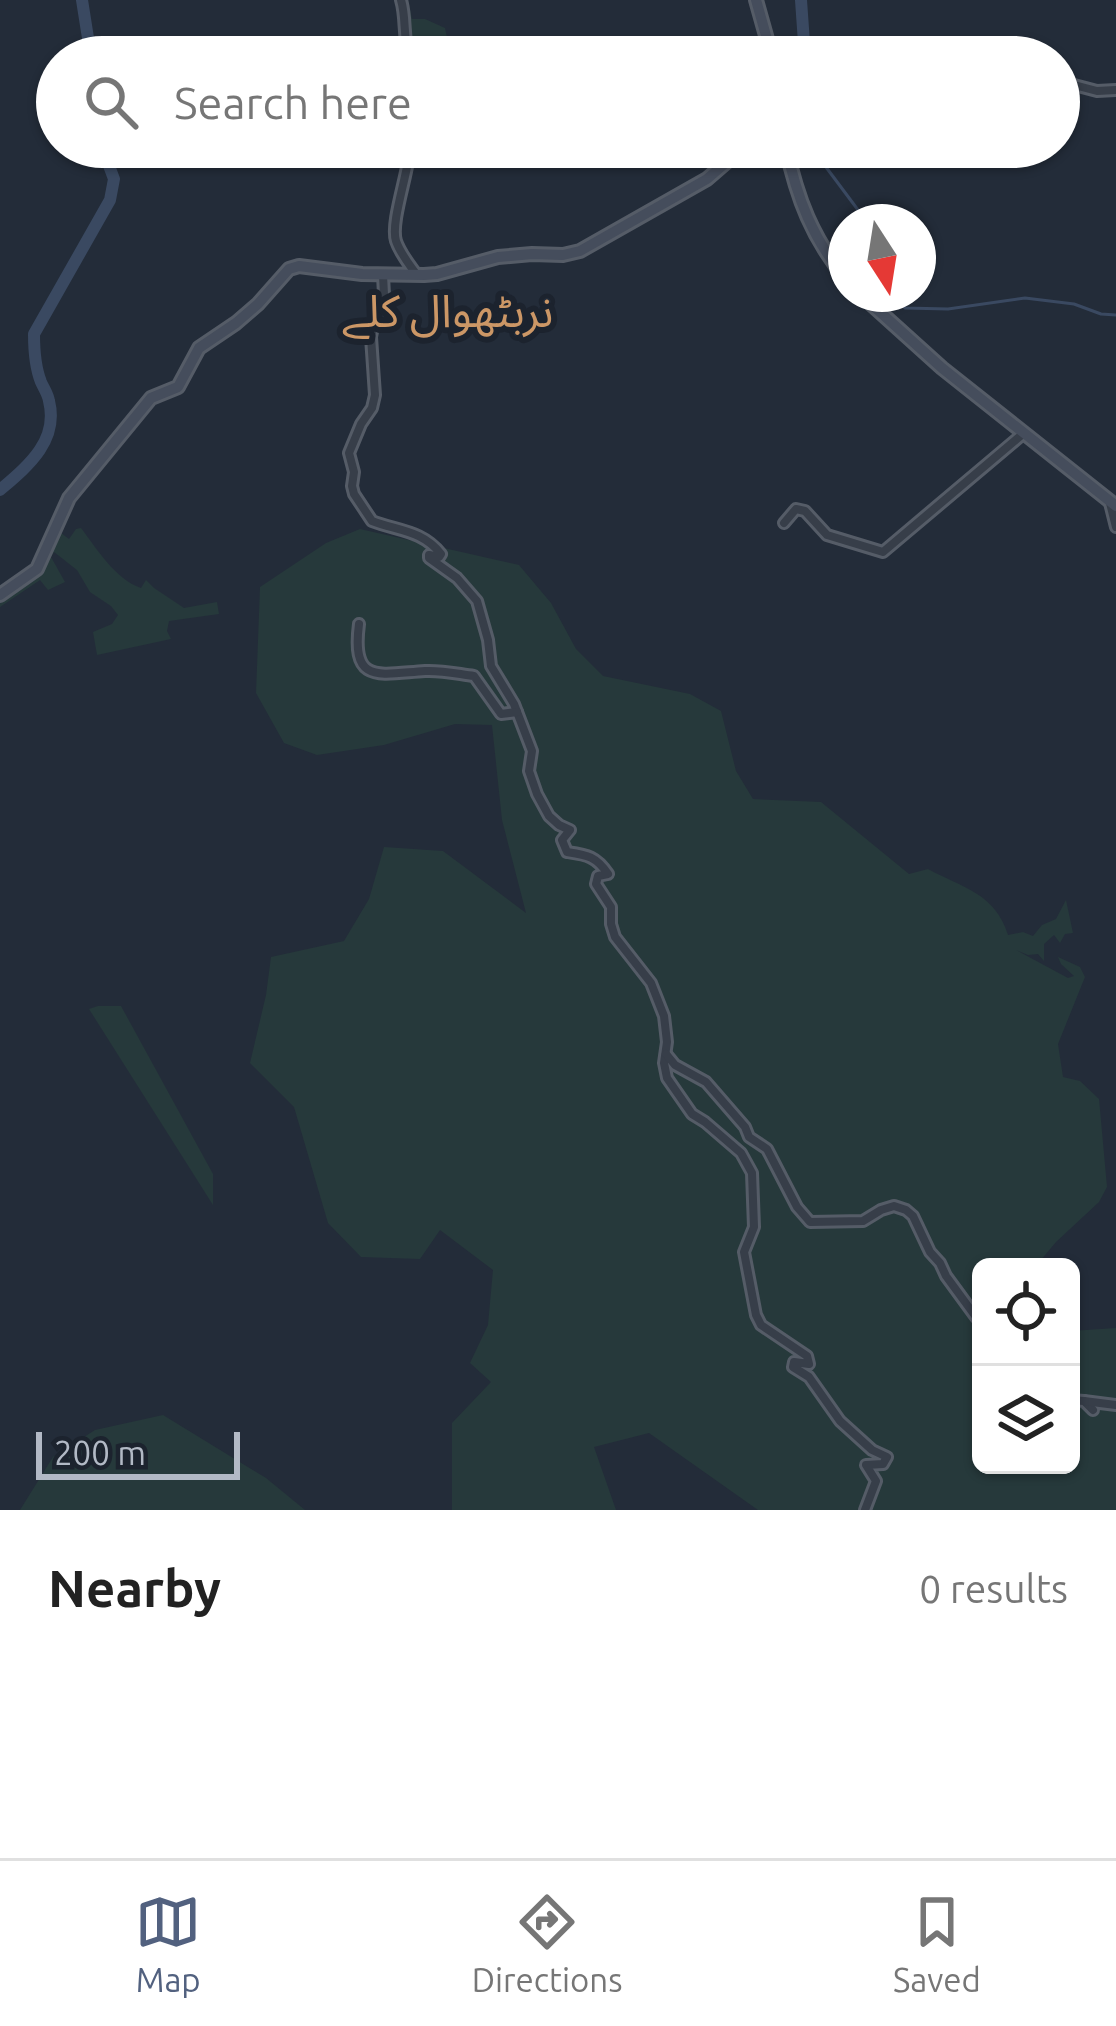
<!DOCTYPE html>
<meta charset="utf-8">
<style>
body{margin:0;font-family:Ubuntu,"Noto Sans Arabic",sans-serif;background:#f2f2f2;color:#222}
.controls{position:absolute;right:36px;bottom:36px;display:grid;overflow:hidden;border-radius:18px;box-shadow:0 3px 9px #0004}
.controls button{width:108px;height:108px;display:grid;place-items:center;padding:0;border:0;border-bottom:3px solid #e0e0e0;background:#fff;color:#222;font:60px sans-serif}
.compass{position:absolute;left:828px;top:204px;width:108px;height:108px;border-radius:50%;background:#fff;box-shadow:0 3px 9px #0004;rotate:168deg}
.scale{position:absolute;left:36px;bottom:30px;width:204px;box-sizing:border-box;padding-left:12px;border:6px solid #b2b9c5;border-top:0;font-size:33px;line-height:42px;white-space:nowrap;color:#b2b9c5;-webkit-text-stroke:9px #1c232e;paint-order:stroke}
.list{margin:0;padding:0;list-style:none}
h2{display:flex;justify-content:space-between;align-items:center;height:156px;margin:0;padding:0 48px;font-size:51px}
h2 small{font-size:39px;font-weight:400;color:#767676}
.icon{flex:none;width:66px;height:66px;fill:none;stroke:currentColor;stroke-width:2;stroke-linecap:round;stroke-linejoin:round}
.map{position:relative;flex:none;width:1116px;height:1510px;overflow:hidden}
.search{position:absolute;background:#fff;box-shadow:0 3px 9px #0004;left:36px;right:36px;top:36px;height:132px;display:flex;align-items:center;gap:30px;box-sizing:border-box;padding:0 42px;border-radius:66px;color:#767676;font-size:45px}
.sheet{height:348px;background:#fff}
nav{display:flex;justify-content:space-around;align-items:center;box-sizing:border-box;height:168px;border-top:3px solid #e0e0e0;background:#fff;font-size:33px;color:#767676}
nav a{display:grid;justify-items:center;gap:6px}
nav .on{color:#52617f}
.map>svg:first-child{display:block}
.green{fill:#26393b}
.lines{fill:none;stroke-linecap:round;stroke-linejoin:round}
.stream{stroke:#3a4961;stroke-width:3}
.river{stroke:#3a4961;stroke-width:12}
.street-casing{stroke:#555c67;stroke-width:14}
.secondary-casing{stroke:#555c67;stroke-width:16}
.street{stroke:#373e49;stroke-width:8}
.secondary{stroke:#454d5c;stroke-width:10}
.labels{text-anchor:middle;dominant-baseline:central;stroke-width:12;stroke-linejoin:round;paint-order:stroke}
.quarter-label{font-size:45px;fill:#cc9766;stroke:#1c232e}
</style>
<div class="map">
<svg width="1116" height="1510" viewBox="0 0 1116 1510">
<rect width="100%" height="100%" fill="#232c39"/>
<g class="green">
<path d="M 397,0 L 408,0 L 412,19 L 425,19 L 445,28 L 451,56 L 406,57 L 399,49 L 402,19 Z"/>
<path d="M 81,528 C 97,549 115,579 141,588 L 146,580 L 154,588 L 184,608 L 217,602 L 219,614 L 169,621 L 167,631 L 171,639 L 97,655 L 93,632 L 112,624 L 118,615 L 111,606 L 90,592 L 77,570 L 54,552 L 51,557 L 65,582 L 48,590 L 40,580 L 0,607 L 0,599 L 34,576 L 57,530 L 69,539 L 76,529 Z"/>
<path d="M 360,529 L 519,565 L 551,603 L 576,649 L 603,676 L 690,694 L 721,711 L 736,771 L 753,799 L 821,802 L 909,874 L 928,869 C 963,888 995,893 1008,935 L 1023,932 L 1033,936 L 1042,925 L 1056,919 L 1066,900 L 1073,933 L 1065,934 L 1060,943 L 1054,935 L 1044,944 L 1044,961 L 1038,954 L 1028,955 L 1016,950 L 1068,978 L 1074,976 L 1061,964 L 1058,957 L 1080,967 L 1085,977 L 1058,1044 L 1063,1077 L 1080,1081 L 1099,1099 L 1107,1187 L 1099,1202 L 1056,1242 L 1035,1267 L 981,1267 L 981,1465 L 1071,1465 L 1071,1331 L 1116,1328 L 1116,1510 L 758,1510 L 649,1433 L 594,1447 L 616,1510 L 452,1510 L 452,1423 L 491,1382 L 470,1363 L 488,1325 L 493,1270 L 440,1230 L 420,1259 L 361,1257 L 328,1223 L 294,1107 L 250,1063 L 266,995 L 271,957 L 344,941 L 369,899 L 384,847 L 443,851 L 526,913 L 502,820 L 492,725 L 455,724 L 384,745 L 317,755 L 284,743 L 256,693 L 260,587 L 326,543 Z"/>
<path d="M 98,1006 L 121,1006 L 213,1174 L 213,1205 L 89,1009 Z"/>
<path d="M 163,1415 L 266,1478 L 305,1510 L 20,1510 L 53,1457 L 95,1430 Z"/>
</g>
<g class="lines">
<g class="stream">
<path d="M 799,0 L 800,57"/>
<path d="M 811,147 L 867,222"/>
<path d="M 897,294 L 905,308 L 948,309 L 1025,298 L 1074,304 L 1101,314 L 1116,315"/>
</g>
<g class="river">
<path d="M 82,0 L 91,57"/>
<path d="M 801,0 L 805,57"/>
<path d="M 0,490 C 28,466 59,441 49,401 C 48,394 44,389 41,382 C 35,367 34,351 34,334 L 110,200 L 114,179 L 102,147"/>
</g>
<defs>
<g id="street">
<path d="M 401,0 C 407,20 402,38 410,57"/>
<path d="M 1059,81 L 1097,91 L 1116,90"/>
<path d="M 414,147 L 410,147 C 409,172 390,222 396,241 C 400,253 409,264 416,274"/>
<path d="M 383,275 L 384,295 L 377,304 L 371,337 L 375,395 L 372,408 L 361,424 L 349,453 L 354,472 L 352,486 L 354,494 L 372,521 C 398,531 422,530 441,554 L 439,557 L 429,555 L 429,558 L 457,578 L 477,601 L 488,640 L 491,666 L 514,704 L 532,751 L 529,771 L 537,794 L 549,816 L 559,825 L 570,830 L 562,840 L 567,852 C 587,855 596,856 608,874 L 598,876 L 596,884 L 611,907 L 611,924 L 615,937 L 651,983 L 664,1016 L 667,1042 L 664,1063 L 667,1078 L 692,1114 L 705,1122 L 741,1153 L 752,1173 L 754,1227 L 744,1252 L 756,1315 L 761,1325 L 807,1356 L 809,1364 L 794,1362 L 793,1367 L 809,1377 L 840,1421 L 872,1450 L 887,1457 L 883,1464 L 866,1465 L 876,1481 L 865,1510"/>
<path d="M 1110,503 L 1116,527"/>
<path d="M 784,523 L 796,509 L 805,511 L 827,535 L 883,552 L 1024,433"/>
<path d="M 359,624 C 351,685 379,674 425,671 C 441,670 458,674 474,676 L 501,714 L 517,712"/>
<path d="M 666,1054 L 675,1065 L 706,1082 L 745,1127 L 749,1137 L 767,1149 L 797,1207 L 810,1222 L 863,1221 L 881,1210 L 894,1206 L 906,1210 L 913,1216 L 930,1252 L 940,1263 L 946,1276 L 976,1317 L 981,1319"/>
<path d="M 1071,1400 L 1084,1401 L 1093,1410"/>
<path d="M 1084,1401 L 1116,1405"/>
</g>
<g id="secondary">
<path d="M 756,0 L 772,57"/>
<path d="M 786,147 C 797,198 812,238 846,279"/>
<path d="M 860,294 L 942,368 L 1116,506"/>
<path d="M 0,595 L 37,569 L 69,498 L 151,398 L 178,387 L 199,348 L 236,323 L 258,304 L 289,269 L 299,266 L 362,274 L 424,275 L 437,274 L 498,257 L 532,254 L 563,255 L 580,251 L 707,179 L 744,147"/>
</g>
</defs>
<use href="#street" class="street-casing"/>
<use href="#secondary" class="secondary-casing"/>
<use href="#street" class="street"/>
<use href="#secondary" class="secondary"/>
</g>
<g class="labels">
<g class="quarter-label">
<text x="448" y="310">نربٹھوال کلے</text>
</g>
</g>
</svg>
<div class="controls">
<button><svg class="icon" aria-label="locate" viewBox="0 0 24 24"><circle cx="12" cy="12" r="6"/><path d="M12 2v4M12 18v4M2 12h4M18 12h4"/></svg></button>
<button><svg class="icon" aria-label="layers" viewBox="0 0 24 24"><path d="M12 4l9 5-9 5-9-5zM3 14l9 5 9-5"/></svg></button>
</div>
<svg class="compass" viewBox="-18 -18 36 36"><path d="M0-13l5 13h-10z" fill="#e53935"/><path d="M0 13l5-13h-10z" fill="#767676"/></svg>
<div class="scale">200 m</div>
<div class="search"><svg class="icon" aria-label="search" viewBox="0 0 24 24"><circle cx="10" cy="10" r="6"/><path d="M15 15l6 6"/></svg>Search here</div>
</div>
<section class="sheet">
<h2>Nearby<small>0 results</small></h2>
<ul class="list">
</ul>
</section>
<nav>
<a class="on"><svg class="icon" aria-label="map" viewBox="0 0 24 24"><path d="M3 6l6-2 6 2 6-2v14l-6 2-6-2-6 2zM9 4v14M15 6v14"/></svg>Map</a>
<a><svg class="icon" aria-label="directions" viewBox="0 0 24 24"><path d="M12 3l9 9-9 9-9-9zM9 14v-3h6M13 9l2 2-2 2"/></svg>Directions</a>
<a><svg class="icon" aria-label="saved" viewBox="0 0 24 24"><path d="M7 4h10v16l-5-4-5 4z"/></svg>Saved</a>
</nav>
